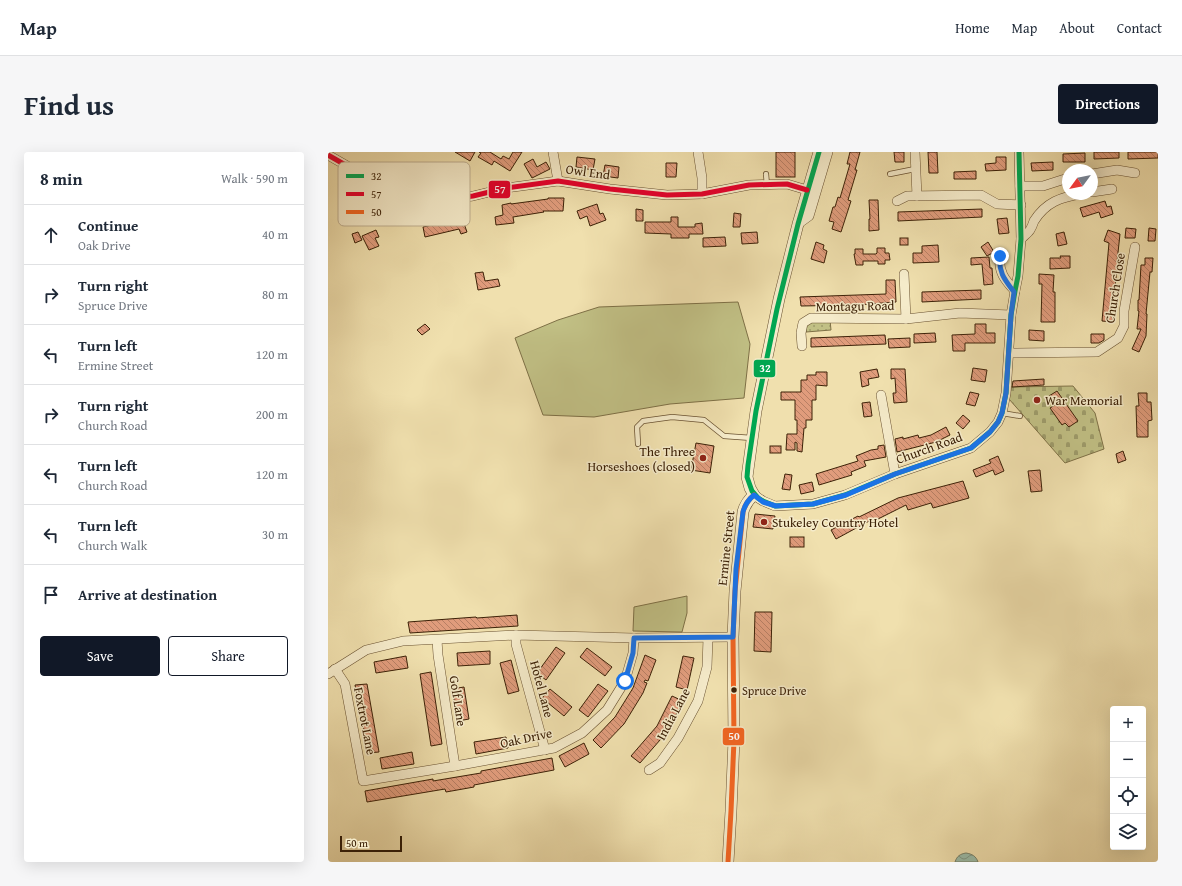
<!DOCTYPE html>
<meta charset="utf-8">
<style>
body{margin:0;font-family:"Gentium Book Plus",serif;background:#f6f6f7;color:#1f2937}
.controls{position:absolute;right:12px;bottom:12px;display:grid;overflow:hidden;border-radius:4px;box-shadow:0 4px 16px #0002}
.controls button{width:36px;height:36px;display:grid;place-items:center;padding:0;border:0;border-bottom:1px solid #e0e1e3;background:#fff;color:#1f2937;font:20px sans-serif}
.compass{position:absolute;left:734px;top:12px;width:36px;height:36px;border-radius:50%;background:#fff;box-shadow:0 4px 16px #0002;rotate:237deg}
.scale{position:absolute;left:12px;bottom:10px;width:62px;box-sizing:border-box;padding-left:4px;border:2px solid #3c2107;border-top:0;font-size:11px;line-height:14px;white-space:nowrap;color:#3c2107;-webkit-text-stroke:3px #f5ebca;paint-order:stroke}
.stop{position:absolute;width:12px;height:12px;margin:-9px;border:3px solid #1a73e8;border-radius:50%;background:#fff}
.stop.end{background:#1a73e8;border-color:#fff;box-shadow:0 1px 4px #0008}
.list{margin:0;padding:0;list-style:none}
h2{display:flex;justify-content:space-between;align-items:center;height:52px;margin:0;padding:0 16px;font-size:17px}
h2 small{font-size:13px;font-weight:400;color:#747a83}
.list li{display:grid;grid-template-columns:26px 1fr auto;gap:12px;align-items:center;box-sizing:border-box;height:60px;padding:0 16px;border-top:1px solid #e0e1e3}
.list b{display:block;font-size:15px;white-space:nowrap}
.list p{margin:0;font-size:13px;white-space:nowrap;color:#747a83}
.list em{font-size:13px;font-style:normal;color:#747a83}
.actions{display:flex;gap:8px;padding:12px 16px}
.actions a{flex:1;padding:9px 0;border:1px solid #111827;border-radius:4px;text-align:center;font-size:14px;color:#111827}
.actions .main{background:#111827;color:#fff}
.icon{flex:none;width:22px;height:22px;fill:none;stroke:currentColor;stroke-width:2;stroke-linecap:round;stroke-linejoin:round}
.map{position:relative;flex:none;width:830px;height:710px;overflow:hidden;border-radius:4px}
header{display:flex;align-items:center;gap:24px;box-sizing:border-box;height:56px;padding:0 20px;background:#fff;border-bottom:1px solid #e0e1e3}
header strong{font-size:19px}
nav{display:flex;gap:22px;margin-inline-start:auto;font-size:14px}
.intro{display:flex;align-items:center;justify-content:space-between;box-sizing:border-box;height:96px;padding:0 24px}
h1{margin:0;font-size:28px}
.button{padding:10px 18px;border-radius:4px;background:#111827;color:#fff;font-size:14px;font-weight:700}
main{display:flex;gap:24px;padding:0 24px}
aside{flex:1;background:#fff;border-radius:4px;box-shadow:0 4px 16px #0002}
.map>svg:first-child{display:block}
.grass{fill:url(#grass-dots);stroke:#7e7046}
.cemetery{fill:url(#cemetery-stones);stroke:#7e7046}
.green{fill:#c1c085;stroke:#7e7046}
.water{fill:url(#water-waves);stroke:#747f69}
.building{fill:url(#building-back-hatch);stroke:#3c2107}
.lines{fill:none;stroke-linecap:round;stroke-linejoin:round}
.service-casing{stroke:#695131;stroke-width:6}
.minor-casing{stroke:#695131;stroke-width:10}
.tertiary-casing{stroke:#695131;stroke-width:12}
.service{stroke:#f5ebca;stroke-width:4.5}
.minor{stroke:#f5ebca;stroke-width:9}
.tertiary{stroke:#f5ebca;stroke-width:11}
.bus-1-casing{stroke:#f5ebca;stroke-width:8}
.bus-2-casing{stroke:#f5ebca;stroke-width:8}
.bus-3-casing{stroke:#f5ebca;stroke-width:8}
.bus-1{stroke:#00a651;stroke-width:5}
.bus-2{stroke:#e4002b;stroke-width:5}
.bus-3{stroke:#f26522;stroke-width:5}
.route{stroke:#1a73e8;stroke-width:5}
.poi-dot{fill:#8f2418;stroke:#f5ebca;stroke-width:1.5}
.bus-dot{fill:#3c2107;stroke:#f5ebca;stroke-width:1.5}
.labels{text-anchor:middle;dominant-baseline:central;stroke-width:3;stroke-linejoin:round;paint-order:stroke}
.bus-label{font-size:12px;fill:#3c2107;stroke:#f5ebca;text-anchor:start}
.street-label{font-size:13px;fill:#3c2107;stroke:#f5ebca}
.poi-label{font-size:13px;fill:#3c2107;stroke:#f5ebca;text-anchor:start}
.key{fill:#f5ebca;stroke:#beae90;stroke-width:1}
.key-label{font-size:11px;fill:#3c2107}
.line-badge{stroke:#f5ebca;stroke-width:1.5}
.badge-label{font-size:11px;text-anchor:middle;font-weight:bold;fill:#fff}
</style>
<header>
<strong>Map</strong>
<nav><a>Home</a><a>Map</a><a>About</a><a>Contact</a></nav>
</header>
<div class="intro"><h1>Find us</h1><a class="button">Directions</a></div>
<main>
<aside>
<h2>8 min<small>Walk · 590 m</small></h2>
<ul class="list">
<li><svg class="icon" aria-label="ahead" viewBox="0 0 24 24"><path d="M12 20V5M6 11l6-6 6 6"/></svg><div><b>Continue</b><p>Oak Drive</p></div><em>40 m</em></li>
<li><svg class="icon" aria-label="right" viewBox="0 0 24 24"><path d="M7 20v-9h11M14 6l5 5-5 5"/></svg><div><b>Turn right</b><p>Spruce Drive</p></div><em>80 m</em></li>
<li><svg class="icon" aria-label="left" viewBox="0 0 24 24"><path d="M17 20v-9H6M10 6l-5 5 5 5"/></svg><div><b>Turn left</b><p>Ermine Street</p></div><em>120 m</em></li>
<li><svg class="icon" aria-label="right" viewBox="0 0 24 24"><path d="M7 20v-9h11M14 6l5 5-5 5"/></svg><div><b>Turn right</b><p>Church Road</p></div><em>200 m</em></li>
<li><svg class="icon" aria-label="left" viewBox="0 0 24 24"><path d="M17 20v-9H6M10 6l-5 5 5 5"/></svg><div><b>Turn left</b><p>Church Road</p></div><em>120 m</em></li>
<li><svg class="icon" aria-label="left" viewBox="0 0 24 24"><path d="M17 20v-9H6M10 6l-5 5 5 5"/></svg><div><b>Turn left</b><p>Church Walk</p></div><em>30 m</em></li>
<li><svg class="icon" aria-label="arrive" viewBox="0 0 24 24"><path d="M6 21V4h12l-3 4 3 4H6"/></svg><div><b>Arrive at destination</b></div></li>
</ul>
<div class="actions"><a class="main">Save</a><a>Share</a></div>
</aside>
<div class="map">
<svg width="830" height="710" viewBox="0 0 830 710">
<defs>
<pattern id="grass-dots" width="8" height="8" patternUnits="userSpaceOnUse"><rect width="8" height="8" fill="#c1c085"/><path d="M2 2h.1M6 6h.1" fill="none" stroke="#9e9c6b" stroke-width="1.8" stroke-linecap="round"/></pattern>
<pattern id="cemetery-stones" width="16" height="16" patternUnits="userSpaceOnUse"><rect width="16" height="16" fill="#c1c085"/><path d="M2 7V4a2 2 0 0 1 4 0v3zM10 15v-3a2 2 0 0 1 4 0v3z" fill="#9e9c6b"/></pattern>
<pattern id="water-waves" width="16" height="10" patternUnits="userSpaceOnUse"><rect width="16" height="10" fill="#9abdaa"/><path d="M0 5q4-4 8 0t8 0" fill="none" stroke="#7f9988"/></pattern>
<pattern id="building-back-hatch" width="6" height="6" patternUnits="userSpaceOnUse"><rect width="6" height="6" fill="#e09c7c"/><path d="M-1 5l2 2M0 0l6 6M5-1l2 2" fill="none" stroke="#b77f64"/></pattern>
</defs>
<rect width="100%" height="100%" fill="#f0e0ae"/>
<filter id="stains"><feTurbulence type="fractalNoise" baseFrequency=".005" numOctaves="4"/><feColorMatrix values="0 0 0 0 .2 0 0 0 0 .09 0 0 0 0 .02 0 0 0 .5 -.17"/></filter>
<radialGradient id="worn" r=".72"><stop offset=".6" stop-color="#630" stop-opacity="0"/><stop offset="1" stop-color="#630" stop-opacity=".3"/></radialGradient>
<path class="grass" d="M 502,168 L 503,178 L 478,180 L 479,173 L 483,170 Z"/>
<path class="cemetery" d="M 745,234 L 767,261 L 776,297 L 737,311 L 681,247 L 683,235 Z"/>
<g class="green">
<path d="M 410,150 L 422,192 L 416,246 L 342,252 L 266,265 L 215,263 L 187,186 L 230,168 L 271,155 Z"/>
<path d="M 359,444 L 359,461 L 354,480 L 305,479 L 306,455 Z"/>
</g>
<path class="water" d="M 638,701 C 644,702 648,704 650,710 L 627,710 C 629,704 632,702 638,701 Z"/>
<g class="building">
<path d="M 127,0 L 147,0 L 142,9 Z"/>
<path d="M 151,0 L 162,0 L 173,7 L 175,4 L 181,7 L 185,0 L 194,0 L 182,19 L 166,9 L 164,13 L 150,5 L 153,1 Z"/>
<rect x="448" y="0" width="19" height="25"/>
<path d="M 522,0 L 532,0 L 527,18 L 529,18 L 520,48 L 523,49 L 513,80 L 504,77 L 506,70 L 501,69 L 505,55 L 507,55 L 510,45 L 512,46 L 522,12 L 519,12 Z"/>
<path d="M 566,0 L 576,0 L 576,10 L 567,10 Z"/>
<path d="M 600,0 L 609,0 L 610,21 L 601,21 Z"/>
<path d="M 766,0 L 791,0 L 791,6 L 766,7 Z"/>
<path d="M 800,0 L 830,0 L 830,6 L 800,7 Z"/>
<path d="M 757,1 L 757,10 L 735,10 L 735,2 Z"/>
<path d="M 249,5 L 267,7 L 265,18 L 248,15 Z"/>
<path d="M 668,5 L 678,5 L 678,18 L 658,19 L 657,12 L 668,11 Z"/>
<path d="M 205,7 L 209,15 L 218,10 L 222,17 L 204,26 L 196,12 Z"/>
<path d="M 725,10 L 725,18 L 704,19 L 703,11 Z"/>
<path d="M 338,11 L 349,11 L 348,25 L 338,25 Z"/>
<path d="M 277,13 L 291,15 L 290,26 L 275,24 Z"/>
<path d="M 648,19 L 648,27 L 626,27 L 626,20 Z"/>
<path d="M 220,46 L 236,46 L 235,59 L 215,59 L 216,60 L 185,65 L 186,71 L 168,73 L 167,65 L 175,63 L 174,53 L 183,51 L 183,52 L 220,47 Z"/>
<path d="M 541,48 L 550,48 L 551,78 L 541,79 L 541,67 L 542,67 Z"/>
<path d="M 777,49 L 779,55 L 783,54 L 785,62 L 773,66 L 771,60 L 755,65 L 752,56 Z"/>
<path d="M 269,52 L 272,62 L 275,61 L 278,68 L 262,74 L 259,64 L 252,67 L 249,59 Z"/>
<path d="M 308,57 L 315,58 L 315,69 L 308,69 Z"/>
<path d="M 654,57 L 654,65 L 570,69 L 570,60 Z"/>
<path d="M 406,61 L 413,62 L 412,75 L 405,75 Z"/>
<path d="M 123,64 L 124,70 L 134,66 L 139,80 L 133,82 L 131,77 L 97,85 L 95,75 L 113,71 L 112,66 Z"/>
<path d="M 343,65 L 350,65 L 350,75 L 367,75 L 367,72 L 374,71 L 375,82 L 361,82 L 361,86 L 343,86 L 343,82 L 317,81 L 317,70 L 343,70 Z"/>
<path d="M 679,66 L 681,81 L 671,82 L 669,67 Z"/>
<path d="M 798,76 L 808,77 L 807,86 L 797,86 Z"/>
<path d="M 821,76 L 828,77 L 827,89 L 820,89 Z"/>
<path d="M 48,78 L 51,85 L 47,86 L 51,94 L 41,98 L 34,84 Z"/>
<path d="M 780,78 L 792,82 L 789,110 L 791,110 L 790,116 L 789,116 L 785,156 L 787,156 L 785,170 L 774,169 L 781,91 L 776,89 Z"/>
<path d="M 30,80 L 34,88 L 27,91 L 24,82 Z"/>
<path d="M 429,80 L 430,91 L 414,92 L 413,81 Z"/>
<path d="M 736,80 L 739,92 L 730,94 L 728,82 Z"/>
<path d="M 397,85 L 398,94 L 375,95 L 375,86 Z"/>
<rect x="572" y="86" width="8" height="7"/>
<path d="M 488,90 L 496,93 L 495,97 L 499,99 L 496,111 L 483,107 Z"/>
<path d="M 660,90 L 666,100 L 659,104 L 653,95 Z"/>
<path d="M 610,93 L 611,110 L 585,111 L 585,101 L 594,101 L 594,94 Z"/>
<path d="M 549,96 L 557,96 L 557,101 L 561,101 L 562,108 L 557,108 L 557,112 L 550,112 L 550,109 L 535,109 L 535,113 L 528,113 L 526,102 L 527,102 L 527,97 L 535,97 L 535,102 L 548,102 L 549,101 Z"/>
<path d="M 732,104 L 742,104 L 742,116 L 722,117 L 722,106 L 733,106 Z"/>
<path d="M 661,105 L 662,116 L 664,116 L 665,132 L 656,133 L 654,112 L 643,113 L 643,106 Z"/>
<path d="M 817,106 L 825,106 L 824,120 L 822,120 L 818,162 L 819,162 L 818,184 L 811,200 L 804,197 L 813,177 L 809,177 L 811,159 L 810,159 L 810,148 L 811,148 L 813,113 L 817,113 Z"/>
<path d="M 155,120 L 157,129 L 170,127 L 172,134 L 150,138 L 147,121 Z"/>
<path d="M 711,122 L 726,123 L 725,140 L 727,140 L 727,170 L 713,170 L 714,132 L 711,132 Z"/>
<path d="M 558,128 L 567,128 L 568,150 L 528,153 L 473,154 L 472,145 L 558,142 Z"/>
<path d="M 653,138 L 653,147 L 594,150 L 594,140 Z"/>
<path d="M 97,172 L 102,177 L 94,183 L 89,178 Z"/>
<path d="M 647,172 L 658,172 L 658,181 L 667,181 L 667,191 L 637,191 L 637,199 L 625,199 L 624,183 L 647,182 Z"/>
<path d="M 701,178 L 716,179 L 716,189 L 701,188 Z"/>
<path d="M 607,181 L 608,190 L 586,191 L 586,182 Z"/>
<path d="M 763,182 L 776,182 L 776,188 L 771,191 L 763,191 Z"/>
<path d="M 557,183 L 558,192 L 483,195 L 483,186 Z"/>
<path d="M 582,186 L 582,195 L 561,196 L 560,187 Z"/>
<path d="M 645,216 L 659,218 L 657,230 L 643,228 Z"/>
<path d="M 549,217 L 551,225 L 540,227 L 541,233 L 534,235 L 532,220 Z"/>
<path d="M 563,217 L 577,217 L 579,250 L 566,251 L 565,241 L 568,241 L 567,226 L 563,227 Z"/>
<path d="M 488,220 L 499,220 L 499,234 L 488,233 L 488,248 L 484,248 L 484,268 L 478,268 L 478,276 L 476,276 L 474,300 L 469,299 L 469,291 L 467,290 L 467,298 L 458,298 L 459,282 L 469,282 L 469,268 L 467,268 L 467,248 L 453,248 L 453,240 L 473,240 L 473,228 L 479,228 L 479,223 L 488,223 Z"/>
<path d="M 716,227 L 716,233 L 684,235 L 685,229 Z"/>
<path d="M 729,239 L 750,269 L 741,275 L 737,271 L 734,273 L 722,256 L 727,253 L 721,244 Z"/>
<path d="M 642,240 L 651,242 L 647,254 L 638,252 Z"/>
<path d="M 810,241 L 819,241 L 819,250 L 823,250 L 824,268 L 820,269 L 820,285 L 809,285 L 808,254 L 811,254 Z"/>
<path d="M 542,250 L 544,264 L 536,265 L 534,251 Z"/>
<path d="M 635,263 L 642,269 L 635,277 L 628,271 Z"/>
<path d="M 618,275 L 622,283 L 608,290 L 569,300 L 567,287 L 575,285 L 575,287 L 590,283 L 591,286 L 603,283 Z"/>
<path d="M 368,291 L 386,294 L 382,321 L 363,318 Z"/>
<path d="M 556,293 L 558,305 L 536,309 L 538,314 L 523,320 L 524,323 L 491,333 L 488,322 L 530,309 L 528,304 L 543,298 L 550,297 L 550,294 Z"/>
<rect x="442" y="294" width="11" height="7"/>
<path d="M 795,299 L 798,308 L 790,311 L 788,302 Z"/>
<path d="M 670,304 L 676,319 L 667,323 L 665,318 L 648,325 L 645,318 L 663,311 L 661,308 Z"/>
<path d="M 712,318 L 714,339 L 703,340 L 700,319 Z"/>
<path d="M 457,322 L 464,323 L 462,338 L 454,337 Z"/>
<path d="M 635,329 L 641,346 L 605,356 L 603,351 L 580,358 L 578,353 L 544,370 L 543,368 L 508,387 L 503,378 L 530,364 L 531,365 L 570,346 Z"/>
<path d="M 484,330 L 486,339 L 473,342 L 471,333 Z"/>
<path d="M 427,362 L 447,364 L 445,377 L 425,375 Z"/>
<rect x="462" y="385" width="14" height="10"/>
<path d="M 427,460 L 444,460 L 443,500 L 426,499 Z"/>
<path d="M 189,463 L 190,474 L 82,481 L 80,470 L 148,465 L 149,466 Z"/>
<path d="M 228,495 L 237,501 L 218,528 L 209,521 Z"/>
<path d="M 259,496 L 284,515 L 277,524 L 252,505 Z"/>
<path d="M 162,499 L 162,512 L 130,514 L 129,501 Z"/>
<path d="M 317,503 L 328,508 L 320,529 L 317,528 L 316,530 L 319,531 L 315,541 L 296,572 L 273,596 L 265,588 L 287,565 L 305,536 Z"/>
<path d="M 78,504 L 80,516 L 48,521 L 46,510 Z"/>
<path d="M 355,504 L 366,506 L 359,538 L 348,535 Z"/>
<path d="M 183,508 L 191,539 L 180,542 L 172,511 Z"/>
<path d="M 103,520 L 114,592 L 103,594 L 92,522 Z"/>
<path d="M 39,532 L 51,600 L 40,601 L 27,533 Z"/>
<path d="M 270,532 L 280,539 L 260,565 L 251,558 Z"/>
<path d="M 136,535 L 141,567 L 130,569 L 124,537 Z"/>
<path d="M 222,537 L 244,555 L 236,564 L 214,546 Z"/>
<path d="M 344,544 L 355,549 L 339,580 L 312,611 L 303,604 L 329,574 Z"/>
<path d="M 178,585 L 180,596 L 148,602 L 146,590 Z"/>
<path d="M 256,591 L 261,602 L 237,615 L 231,604 Z"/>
<path d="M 84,600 L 86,612 L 54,617 L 52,606 Z"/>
<path d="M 224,606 L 226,618 L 146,633 L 146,635 L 118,640 L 117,637 L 39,650 L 37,639 L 105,627 L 105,629 L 153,621 L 153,619 Z"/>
</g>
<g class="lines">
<defs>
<g id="service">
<path d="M 438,22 L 439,33"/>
<path d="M 562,22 L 587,17"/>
<path d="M 674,261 L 692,264"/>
<path d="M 310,292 L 309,275 L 315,269 L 344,265 L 376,268 L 396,284 L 424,286"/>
</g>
<g id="minor">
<path d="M 225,0 L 230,29"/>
<path d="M 370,0 L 374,26 L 374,42"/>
<path d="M 587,0 L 589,44"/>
<path d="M 0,3 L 70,43 L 122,47 L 145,44 L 178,36 L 230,29 L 282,37 L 339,43 L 374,42 L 421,33 L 459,32 L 479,38"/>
<path d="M 764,22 L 789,18 L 807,21"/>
<path d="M 692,34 L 715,34 L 740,26"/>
<path d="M 764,40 L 784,37"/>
<path d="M 569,49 L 579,44 L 653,43 L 669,52 L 693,53"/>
<path d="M 470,72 L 481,64 L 500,0"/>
<path d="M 693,87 C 696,84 700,81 702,78 C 704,75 705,72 706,69 C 718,50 733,45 754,42"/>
<path d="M 672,104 C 670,120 677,128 687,139"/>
<path d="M 576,122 L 578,167"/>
<path d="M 474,194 L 473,181 L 475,171 L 483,166 L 578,167 L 632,161 L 683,163"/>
<path d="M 681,201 L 769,200 L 790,186 L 796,174 L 796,159 L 807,95"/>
<path d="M 553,243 L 567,322"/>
<path d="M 426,343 L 435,349 L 447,354 L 485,352 L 517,343 L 567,322 L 643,296 L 662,280 L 670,270 L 674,261 L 678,241 L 683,163 L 687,139 L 690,124 L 693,87 L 691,0"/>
<path d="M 188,483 L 188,492 L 217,598"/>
<path d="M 109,488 L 110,503 L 127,614"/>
<path d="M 7,517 L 17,532 L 35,629 L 127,614 L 226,596 L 254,581 L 279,558 L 297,529 L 305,501 L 306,486"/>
<path d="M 0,522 L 38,498 L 75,489 L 188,483 L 306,486 L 405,485"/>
<path d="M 321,618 L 332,611 L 350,586 L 370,549 L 379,515 L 380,486"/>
</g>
<path id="tertiary" d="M 400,710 L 403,659 L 406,588 L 405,485 L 407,439 L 415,360 C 417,352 420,348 426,343 L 422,336 L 419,325 L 428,259 L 451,147 L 470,72 L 491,0"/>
</defs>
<use href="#service" class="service-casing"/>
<use href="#minor" class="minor-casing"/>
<use href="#tertiary" class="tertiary-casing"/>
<use href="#service" class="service"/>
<use href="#minor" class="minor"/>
<use href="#tertiary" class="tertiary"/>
<defs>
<path id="bus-1" d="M 491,0 L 470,72 L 449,157 L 428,259 L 420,313 L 419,325 L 424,339 L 430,346 L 435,349 L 447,354 L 485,352 L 517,343 L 567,322 L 643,296 L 662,280 L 670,270 L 674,261 L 678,241 L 683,163 L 687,139 L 690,124 L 693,87 L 691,0"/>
<path id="bus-2" d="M 0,3 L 70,43 L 122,47 L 145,44 L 178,36 L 230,29 L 282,37 L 339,43 L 374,42 L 421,33 L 459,32 L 479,38"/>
<path id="bus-3" d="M 400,710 L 403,659 L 406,588 L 405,485 L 407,439 L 415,360 C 417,352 420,348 426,343"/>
</defs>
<use href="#bus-1" class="bus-1-casing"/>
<use href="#bus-2" class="bus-2-casing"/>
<use href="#bus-3" class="bus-3-casing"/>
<use href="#bus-1" class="bus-1"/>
<use href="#bus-2" class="bus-2"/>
<use href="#bus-3" class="bus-3"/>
</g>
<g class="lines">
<path class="route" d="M 297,529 L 305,501 L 306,486 L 405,485 L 408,417 L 415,360 C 417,352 420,348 426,343 L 435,350 L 448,354 L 485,352 L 518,343 L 567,322 L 643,296 L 662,280 L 670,270 L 674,261 L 678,241 L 683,163 L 686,140 C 677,128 670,120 672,104"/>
</g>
<g class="poi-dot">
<circle cx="709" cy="248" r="4"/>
<circle cx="375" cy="306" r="4"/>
<circle cx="436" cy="370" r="4"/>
</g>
<circle class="bus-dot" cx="406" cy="538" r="3.5"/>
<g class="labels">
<g class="bus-label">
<text x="414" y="538">Spruce Drive</text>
</g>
<g class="street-label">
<text transform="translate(260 20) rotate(8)">Owl End</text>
<text transform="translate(787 136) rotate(-81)">Church Close</text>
<text transform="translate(527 154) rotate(-1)">Montagu Road</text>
<text transform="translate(601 296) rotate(-20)">Church Road</text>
<text transform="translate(398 396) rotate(-84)">Ermine Street</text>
<text transform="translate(214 537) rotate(75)">Hotel Lane</text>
<text transform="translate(130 549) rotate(81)">Golf Lane</text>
<text transform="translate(345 562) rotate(-62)">India Lane</text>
<text transform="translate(37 569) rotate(79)">Foxtrot Lane</text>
<text transform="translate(198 586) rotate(-12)">Oak Drive</text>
</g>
<g class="poi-label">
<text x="717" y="248">War Memorial</text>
<text x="367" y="299" text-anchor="end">The Three<tspan x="367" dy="15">Horseshoes (closed)</tspan></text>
<text x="444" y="370">Stukeley Country Hotel</text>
</g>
</g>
<rect x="10" y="10" width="132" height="64" rx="6" class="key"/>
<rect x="18" y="22" width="18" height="4" fill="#00a651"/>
<rect x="18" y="40" width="18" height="4" fill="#e4002b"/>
<rect x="18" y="58" width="18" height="4" fill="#f26522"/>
<g class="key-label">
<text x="43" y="28">32</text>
<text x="43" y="46">57</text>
<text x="43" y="64">50</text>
</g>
<g class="line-badge">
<rect x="160" y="28" width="23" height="19" rx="4" fill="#e4002b"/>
<rect x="425" y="207" width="23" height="19" rx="4" fill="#00a651"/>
<rect x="394" y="575" width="23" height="19" rx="4" fill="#f26522"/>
</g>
<g class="badge-label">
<text x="172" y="41">57</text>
<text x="437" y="220">32</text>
<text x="406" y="588">50</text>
</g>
<rect width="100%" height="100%" filter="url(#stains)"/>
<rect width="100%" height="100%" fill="url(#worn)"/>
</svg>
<div class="controls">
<button>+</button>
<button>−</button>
<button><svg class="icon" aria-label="locate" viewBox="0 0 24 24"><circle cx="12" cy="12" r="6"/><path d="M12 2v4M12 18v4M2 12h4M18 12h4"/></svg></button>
<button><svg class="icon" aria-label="layers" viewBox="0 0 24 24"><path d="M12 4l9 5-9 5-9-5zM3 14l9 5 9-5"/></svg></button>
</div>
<svg class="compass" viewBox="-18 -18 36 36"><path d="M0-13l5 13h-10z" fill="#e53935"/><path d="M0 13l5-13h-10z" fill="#747a83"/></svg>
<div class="scale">50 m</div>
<div class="stop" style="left:297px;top:529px"></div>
<div class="stop end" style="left:672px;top:104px"></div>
</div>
</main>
